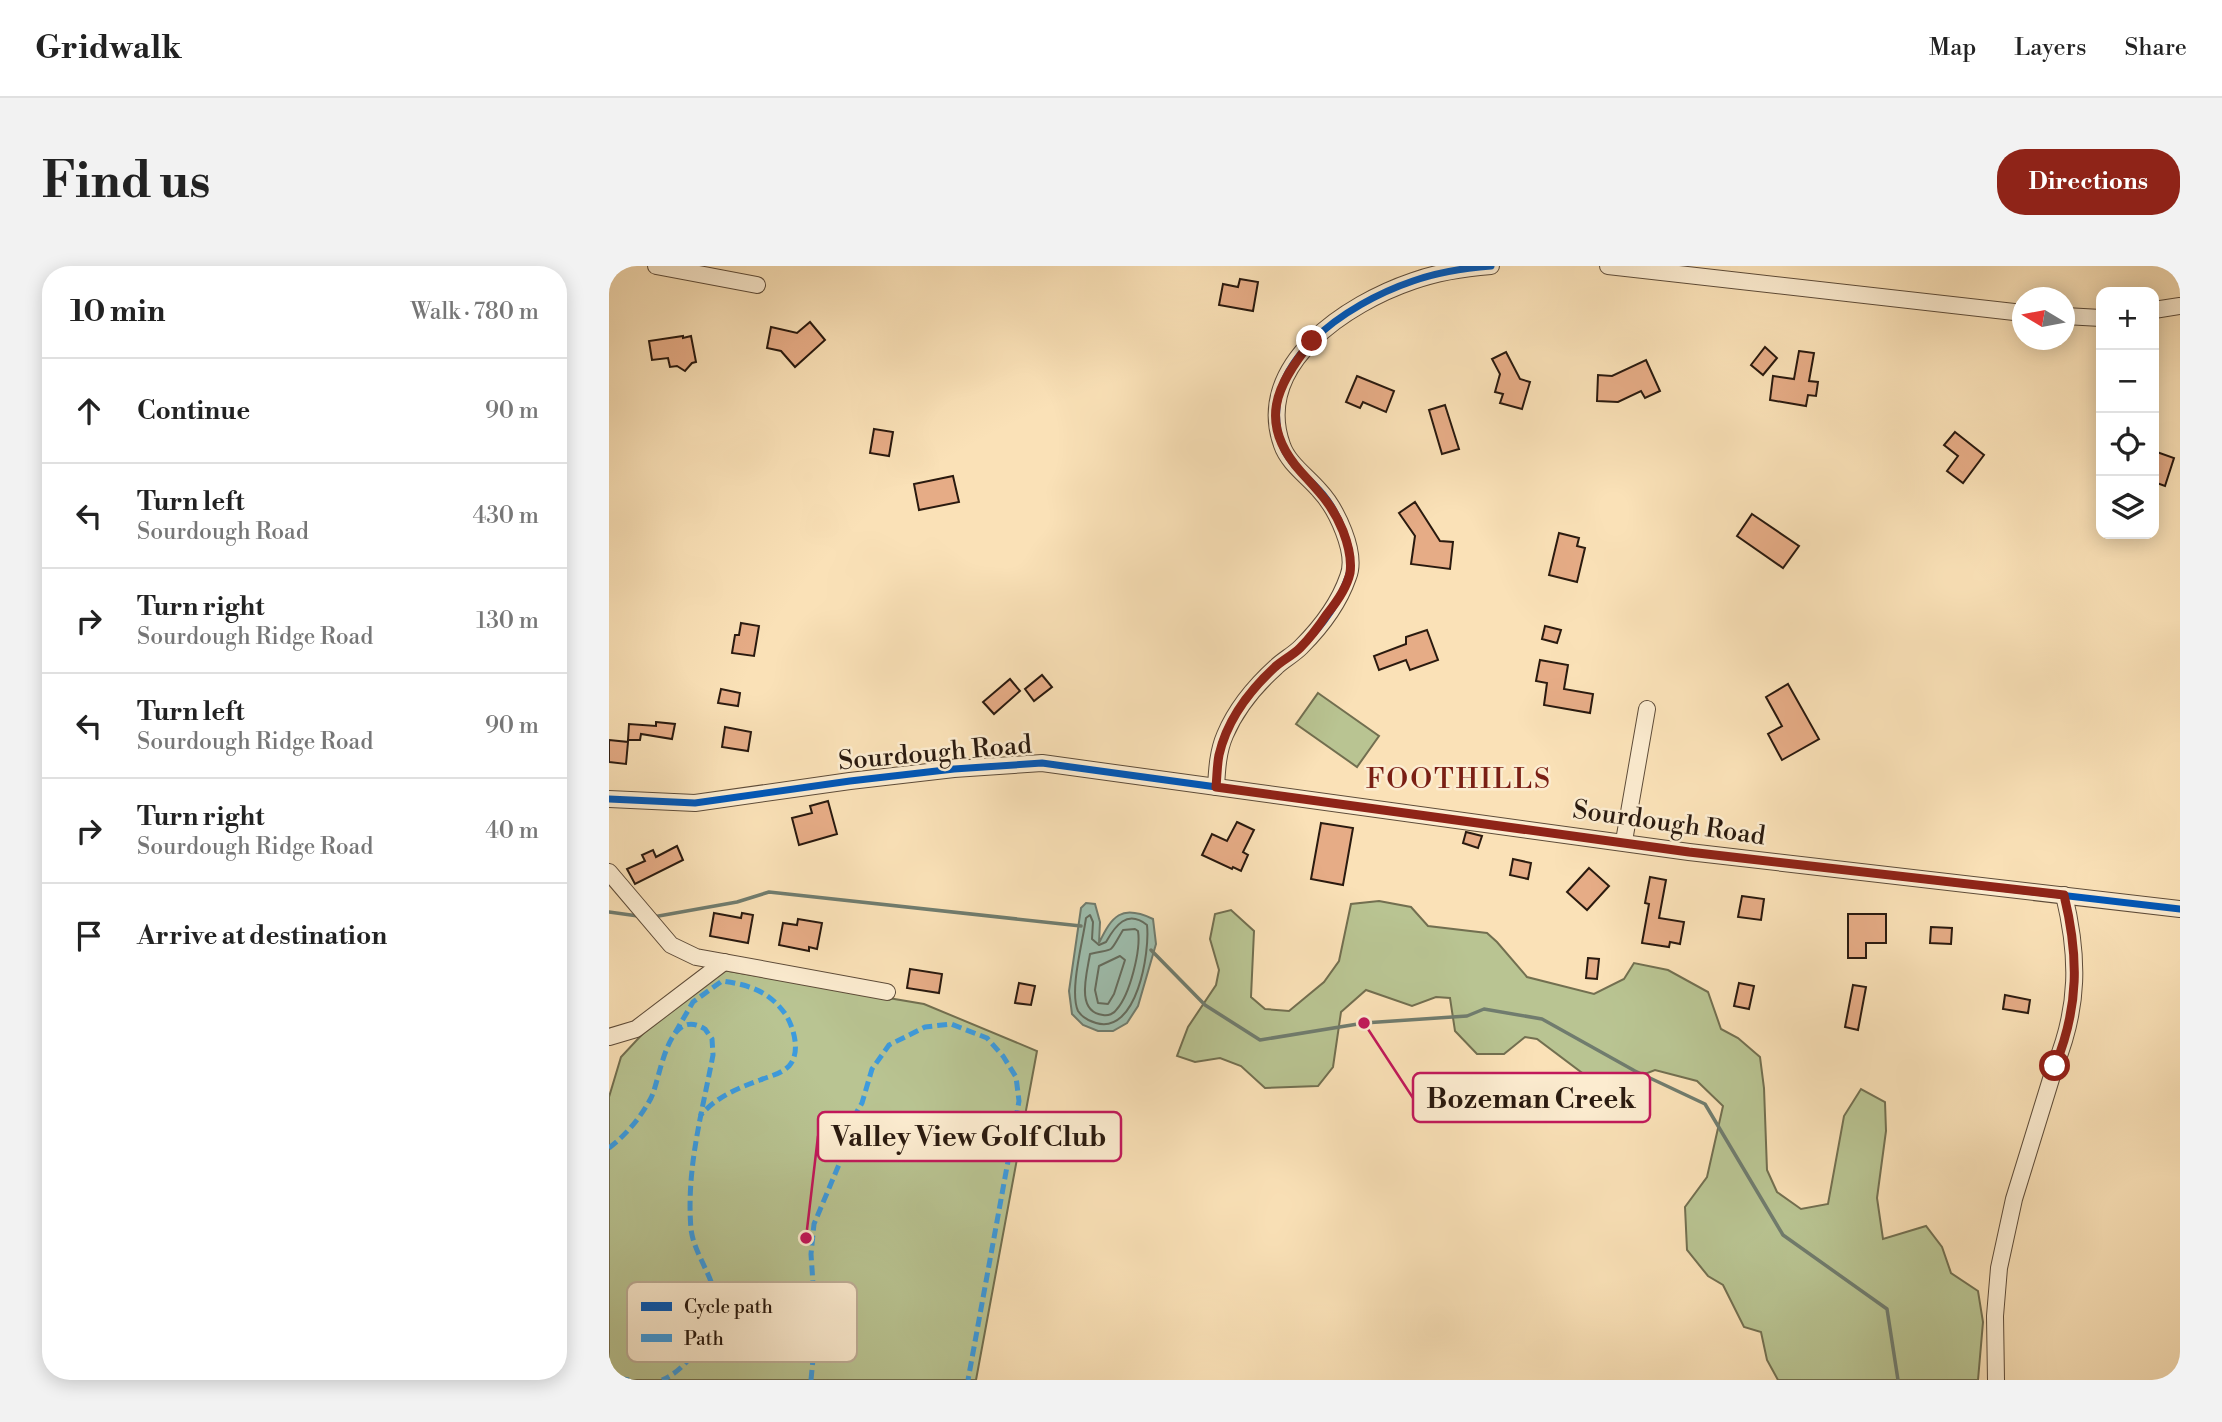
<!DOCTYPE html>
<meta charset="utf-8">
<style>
body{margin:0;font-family:"Libre Bodoni",serif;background:#f2f2f2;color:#222}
.controls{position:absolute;right:21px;top:21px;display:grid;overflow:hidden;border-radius:14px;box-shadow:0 4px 18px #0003}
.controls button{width:63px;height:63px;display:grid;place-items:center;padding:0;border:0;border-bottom:2px solid #e0e0e0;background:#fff;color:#222;font:35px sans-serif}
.compass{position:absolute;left:1403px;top:21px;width:63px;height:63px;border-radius:50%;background:#fff;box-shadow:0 4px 18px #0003;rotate:280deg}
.stop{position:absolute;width:21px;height:21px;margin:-16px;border:5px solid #8f2418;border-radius:50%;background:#fff}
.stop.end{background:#8f2418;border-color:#fff;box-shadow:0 2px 7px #0008}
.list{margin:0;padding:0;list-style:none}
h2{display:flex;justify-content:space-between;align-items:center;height:91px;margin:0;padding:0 28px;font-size:30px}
h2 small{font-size:23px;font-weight:400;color:#767676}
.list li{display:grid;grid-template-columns:46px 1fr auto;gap:21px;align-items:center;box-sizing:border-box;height:105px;padding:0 28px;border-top:2px solid #e0e0e0}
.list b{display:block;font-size:26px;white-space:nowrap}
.list p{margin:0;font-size:23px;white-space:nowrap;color:#767676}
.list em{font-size:23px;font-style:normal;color:#767676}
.icon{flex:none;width:38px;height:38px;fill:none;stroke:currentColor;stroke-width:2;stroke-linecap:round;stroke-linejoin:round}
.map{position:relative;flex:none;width:1571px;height:1114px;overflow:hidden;border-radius:28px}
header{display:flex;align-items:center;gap:42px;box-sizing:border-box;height:98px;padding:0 35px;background:#fff;border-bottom:2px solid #e0e0e0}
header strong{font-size:33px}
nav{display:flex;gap:38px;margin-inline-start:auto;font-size:24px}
.intro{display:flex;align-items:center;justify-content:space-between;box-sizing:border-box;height:168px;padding:0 42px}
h1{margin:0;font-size:49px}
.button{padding:18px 32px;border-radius:28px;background:#8f2418;color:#fff;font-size:24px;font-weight:700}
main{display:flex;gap:42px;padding:0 42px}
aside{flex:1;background:#fff;border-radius:28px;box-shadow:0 4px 18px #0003}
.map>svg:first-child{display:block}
.green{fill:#b9c492;stroke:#726f50;stroke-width:2}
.water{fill:#9ebeae;stroke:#707c6e;stroke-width:2}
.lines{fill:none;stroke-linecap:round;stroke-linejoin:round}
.shore{stroke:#646c5e;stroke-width:2}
.stream{stroke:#707c6e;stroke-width:3.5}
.building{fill:#e6ac86;stroke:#2a1a0f;stroke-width:2}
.minor-casing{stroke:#5e4c39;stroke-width:18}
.minor{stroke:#fcecd0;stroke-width:16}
.quiet{stroke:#3d9bde;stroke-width:5;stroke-dasharray:10 5;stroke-linecap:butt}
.cycleway-casing{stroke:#fcecd0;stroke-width:11}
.cycleway{stroke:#0057b8;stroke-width:7}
.route{stroke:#8f2418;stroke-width:9}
.labels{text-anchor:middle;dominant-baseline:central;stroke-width:5;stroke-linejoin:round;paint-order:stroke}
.street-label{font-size:26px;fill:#2a1a0f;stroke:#fcecd0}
.neighbourhood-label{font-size:28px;letter-spacing:2px;fill:#7a1f14;stroke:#fcecd0}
.key{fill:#fcecd0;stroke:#bdad96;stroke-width:2}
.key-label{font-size:19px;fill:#2a1a0f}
.leader{fill:none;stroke:#c2185b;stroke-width:2.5}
.callout-dot{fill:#c2185b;stroke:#fcecd0;stroke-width:2.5}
.callout{fill:#fcecd0;stroke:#c2185b;stroke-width:2.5}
.callout-label{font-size:28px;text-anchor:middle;font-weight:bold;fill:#2a1a0f}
</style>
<header>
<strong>Gridwalk</strong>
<nav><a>Map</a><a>Layers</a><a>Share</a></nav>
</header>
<div class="intro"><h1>Find us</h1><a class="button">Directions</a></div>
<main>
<aside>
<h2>10 min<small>Walk · 780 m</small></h2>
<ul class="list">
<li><svg class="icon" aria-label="ahead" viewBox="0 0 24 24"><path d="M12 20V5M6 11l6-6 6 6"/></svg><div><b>Continue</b></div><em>90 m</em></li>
<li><svg class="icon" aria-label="left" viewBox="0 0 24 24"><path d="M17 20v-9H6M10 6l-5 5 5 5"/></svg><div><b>Turn left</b><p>Sourdough Road</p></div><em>430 m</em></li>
<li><svg class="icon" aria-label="right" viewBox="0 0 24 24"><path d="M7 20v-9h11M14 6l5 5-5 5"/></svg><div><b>Turn right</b><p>Sourdough Ridge Road</p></div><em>130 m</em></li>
<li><svg class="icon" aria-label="left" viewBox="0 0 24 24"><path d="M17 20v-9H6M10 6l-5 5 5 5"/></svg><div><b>Turn left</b><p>Sourdough Ridge Road</p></div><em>90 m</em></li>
<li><svg class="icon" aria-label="right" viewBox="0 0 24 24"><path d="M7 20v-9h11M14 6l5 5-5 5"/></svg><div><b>Turn right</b><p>Sourdough Ridge Road</p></div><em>40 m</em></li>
<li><svg class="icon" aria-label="arrive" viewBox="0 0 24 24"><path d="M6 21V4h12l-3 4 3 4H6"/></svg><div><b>Arrive at destination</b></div></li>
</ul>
</aside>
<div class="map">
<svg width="1571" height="1114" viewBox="0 0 1571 1114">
<rect width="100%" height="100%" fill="#fae1b7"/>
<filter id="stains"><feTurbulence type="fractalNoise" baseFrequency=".00286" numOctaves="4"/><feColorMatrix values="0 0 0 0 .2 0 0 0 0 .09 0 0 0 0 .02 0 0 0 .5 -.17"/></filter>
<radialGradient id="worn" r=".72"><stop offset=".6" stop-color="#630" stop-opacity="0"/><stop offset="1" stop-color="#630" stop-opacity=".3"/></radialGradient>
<g class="green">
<path d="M 709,427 L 770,470 L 748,501 L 687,458 Z"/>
<path d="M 770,635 L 802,641 L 819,660 L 878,667 L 888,676 L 918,711 L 985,728 L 1015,713 L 1025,697 L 1059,704 L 1099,726 L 1112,763 L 1129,772 L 1151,791 L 1155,822 L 1158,904 L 1168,926 L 1192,943 L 1219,938 L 1235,850 L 1252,823 L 1276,836 L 1277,865 L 1268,932 L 1274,973 L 1317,960 L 1333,981 L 1342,1007 L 1369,1025 L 1374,1056 L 1369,1114 L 1169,1114 L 1158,1094 L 1152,1066 L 1135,1061 L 1114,1019 L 1099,1010 L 1078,984 L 1076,941 L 1098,911 L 1114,840 L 1088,815 L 1046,804 L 1005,820 L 980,812 L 928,773 L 916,771 L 895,788 L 868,788 L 846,765 L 841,732 L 827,731 L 803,740 L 757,724 L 732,746 L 724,801 L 709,820 L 656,822 L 632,800 L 611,792 L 586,796 L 568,790 L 579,761 L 607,719 L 610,704 L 601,673 L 606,648 L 622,644 L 645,665 L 642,731 L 656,743 L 680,745 L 715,716 L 730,695 L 742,638 Z"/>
<path d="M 96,701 L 315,738 L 428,785 L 367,1114 L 0,1114 L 0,831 L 12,791 Z"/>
</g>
<path class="water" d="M 477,637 L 486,638 L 491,656 L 490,677 C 503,650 512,638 544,653 L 547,678 L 529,740 L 518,757 L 504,765 L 489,765 L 474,759 L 463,748 L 460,725 L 472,642 Z"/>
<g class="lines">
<g class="shore">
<path d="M 481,649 L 484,656 L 483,673 L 490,679 L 497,676 C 506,660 518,643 538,659 C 541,686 528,769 487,757 C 480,755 473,751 469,745 C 460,725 474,675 477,652 Z"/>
<path d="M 526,663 L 529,665 C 532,684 521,728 508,743 C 505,748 499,750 494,749 C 466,746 478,707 481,688 C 507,682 499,689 514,664 Z"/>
<path d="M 511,690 L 516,694 L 505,728 L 499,738 L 489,737 L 486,724 L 490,700 Z"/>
</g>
<g class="stream">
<path d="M 0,646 L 29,650"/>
<path d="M 44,651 L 128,636 L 160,626 L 472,660"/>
<path d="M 542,684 L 596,739 L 651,774 L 755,757 L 858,750 L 875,743 L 933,753 L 1026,805 L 1096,838 L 1174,969 L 1278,1043 L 1289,1114"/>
</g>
</g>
<g class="building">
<path d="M 631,13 L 649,16 L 644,45 L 610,39 L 614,18 L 629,21 Z"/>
<path d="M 201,56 L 216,74 L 186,101 L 172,85 L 158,82 L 162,61 L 188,67 Z"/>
<path d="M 74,70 L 74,72 L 82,70 L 87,96 L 83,97 L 76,105 L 68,100 L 61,101 L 59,92 L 43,94 L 40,75 Z"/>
<path d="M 1156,81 L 1168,92 L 1154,109 L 1142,99 Z"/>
<path d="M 1190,85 L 1205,87 L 1200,115 L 1209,116 L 1207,130 L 1199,129 L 1197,140 L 1161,134 L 1164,110 L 1185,113 Z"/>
<path d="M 897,86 L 911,113 L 921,116 L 913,143 L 891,137 L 894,128 L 886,126 L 891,108 L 883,93 Z"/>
<path d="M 1037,94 L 1051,125 L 1036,132 L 1032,125 L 1009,136 L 988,135 L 989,109 L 1003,110 Z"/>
<path d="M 748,110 L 785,125 L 777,146 L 754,136 L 751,142 L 737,136 Z"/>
<path d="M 836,139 L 850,183 L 833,188 L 820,144 Z"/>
<path d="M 265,163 L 284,166 L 280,190 L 261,187 Z"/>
<path d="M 1346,166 L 1375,189 L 1354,217 L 1338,205 L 1349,190 L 1335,179 Z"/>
<path d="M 1545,185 L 1565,192 L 1556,220 L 1545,216 Z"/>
<path d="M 344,210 L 350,236 L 310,244 L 305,218 Z"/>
<path d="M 806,236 L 831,275 L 844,276 L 841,303 L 802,298 L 806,270 L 790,247 Z"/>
<path d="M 1143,248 L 1190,280 L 1174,302 L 1128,270 Z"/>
<path d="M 950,267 L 970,272 L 968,280 L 976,282 L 968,316 L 940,309 Z"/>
<path d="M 132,357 L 150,360 L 145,390 L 123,387 L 126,369 L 130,369 Z"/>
<path d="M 936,360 L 952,364 L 948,377 L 933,373 Z"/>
<path d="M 818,364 L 829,394 L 801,404 L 797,394 L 770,404 L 765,390 L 797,378 L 797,371 Z"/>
<path d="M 931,394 L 959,399 L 955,423 L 984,428 L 981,447 L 935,439 L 938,417 L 927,415 Z"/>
<path d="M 433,409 L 443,421 L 425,435 L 416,423 Z"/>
<path d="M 401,413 L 411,425 L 385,448 L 374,436 Z"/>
<path d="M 1179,418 L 1210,473 L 1173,494 L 1159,468 L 1173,460 L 1157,431 Z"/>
<path d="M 112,423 L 131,427 L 129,440 L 109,437 Z"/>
<path d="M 47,456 L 66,458 L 63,473 L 32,468 L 31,474 L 19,474 L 20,458 L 47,460 Z"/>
<path d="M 116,461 L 142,466 L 139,485 L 113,481 Z"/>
<path d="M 0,474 L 19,476 L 17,498 L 0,496 Z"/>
<path d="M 219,535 L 228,568 L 190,579 L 183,552 L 203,547 L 201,540 Z"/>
<path d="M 628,556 L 645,564 L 634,586 L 639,589 L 632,605 L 624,601 L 623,603 L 593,589 L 603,568 L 618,575 Z"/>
<path d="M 712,557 L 744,562 L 734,619 L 702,613 Z"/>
<path d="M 857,566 L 873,570 L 869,582 L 854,577 Z"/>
<path d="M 68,580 L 74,594 L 26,618 L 18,603 L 36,595 L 33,589 L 44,584 L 47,591 Z"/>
<path d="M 904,593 L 922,597 L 919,613 L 901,609 Z"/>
<path d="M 980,602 L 1000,620 L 978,644 L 958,626 Z"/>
<path d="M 1041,611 L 1057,614 L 1050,652 L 1075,656 L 1071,678 L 1061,676 L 1060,681 L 1033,677 L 1040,638 L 1036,637 Z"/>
<path d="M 1133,630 L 1155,633 L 1152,654 L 1129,651 Z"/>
<path d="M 105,647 L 132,652 L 133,647 L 144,649 L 139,677 L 101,670 Z"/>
<path d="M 1239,648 L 1277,648 L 1277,677 L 1257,677 L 1257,692 L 1239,692 Z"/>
<path d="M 189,653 L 213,657 L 208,683 L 200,681 L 200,685 L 170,679 L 174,657 L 188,659 Z"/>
<path d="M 1322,661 L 1343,662 L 1342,678 L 1321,677 Z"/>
<path d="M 979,692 L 990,693 L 988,713 L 977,712 Z"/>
<path d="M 301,703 L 333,708 L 330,727 L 298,722 Z"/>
<path d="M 410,717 L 426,720 L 422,739 L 406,737 Z"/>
<path d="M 1130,717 L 1145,720 L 1140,743 L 1125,740 Z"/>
<path d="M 1244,719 L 1257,721 L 1249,764 L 1236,761 Z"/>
<path d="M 1396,729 L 1421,734 L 1419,747 L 1394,743 Z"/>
</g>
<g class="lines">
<defs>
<g id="minor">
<path d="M 47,0 L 148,19"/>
<path d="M 999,0 L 1414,47"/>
<path d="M 1545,44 L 1571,40"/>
<path d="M 1456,50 L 1492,52"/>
<path d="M 607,521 C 608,503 609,485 616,469 C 627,443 646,420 667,401 C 674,394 684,389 692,381 C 711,362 730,337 739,311 C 749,287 727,242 710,224 C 698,210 679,197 673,179 C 644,98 739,37 804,15 C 829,6 856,2 882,0"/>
<path d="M 0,533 L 86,537 L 241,515 L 345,503 L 433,497 L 1080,586 L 1571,643"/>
<path d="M 1015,575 L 1038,443"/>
<path d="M 0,606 L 62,679 L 87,691 L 278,726"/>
<path d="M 0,771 L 27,763 L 115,696"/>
<path d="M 1387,1114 L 1386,1050 L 1390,1002 L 1405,933 L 1446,800 C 1470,741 1470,691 1455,629"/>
</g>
</defs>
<use href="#minor" class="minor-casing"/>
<use href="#minor" class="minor"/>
<g class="quiet">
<path d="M 66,767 L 84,736 L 113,715 C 141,719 160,725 177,749 C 185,762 192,787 180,800 C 172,808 161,810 151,814 C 129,822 107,831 91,850"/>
<path d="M 0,882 C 17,869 32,851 42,832 C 52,812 58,739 96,763 L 103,773 L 104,789 C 93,847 77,903 82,963 C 85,990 109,1015 105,1038 C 100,1068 81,1102 53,1114"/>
<path d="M 0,1110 L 20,1114"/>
<path d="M 202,1114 L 207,1062 L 202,988 L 205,958 L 234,889 L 239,861 L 253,837 L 263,803 L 280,779 L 316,761 L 342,758 L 378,772 L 394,790 L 407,811 L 410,835 L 359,1114"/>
</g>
<defs>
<g id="cycleway">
<path d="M 607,521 C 608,503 609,485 616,469 C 627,443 646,420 667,401 C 674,394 684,389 692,381 C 711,362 730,337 739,311 C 749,287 727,242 710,224 C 698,210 679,197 673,179 C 644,98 739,37 804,15 C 829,6 856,2 882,0"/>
<path d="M 0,533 L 86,537 L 241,515 L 345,503 L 433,497 L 1080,586 L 1571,643"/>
</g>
</defs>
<use href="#cycleway" class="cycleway-casing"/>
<use href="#cycleway" class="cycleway"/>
</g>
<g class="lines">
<path class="route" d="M 703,75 C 667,119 648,157 692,206 C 711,227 723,238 734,265 C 739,278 743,293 741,307 C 738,321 727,337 718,348 C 710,360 701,372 691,382 C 684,389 674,394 666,401 C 640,425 618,454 610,489 C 608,499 608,511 607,521 L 1080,586 L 1455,629 C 1470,691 1470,741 1446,800"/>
</g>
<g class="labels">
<g class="street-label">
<text transform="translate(326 487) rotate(-5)">Sourdough Road</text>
<text transform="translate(1060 557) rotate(8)">Sourdough Road</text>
</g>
<g class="neighbourhood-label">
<text x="850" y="513">FOOTHILLS</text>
</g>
</g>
<rect x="18" y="1016" width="230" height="80" rx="10" class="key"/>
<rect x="32" y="1036" width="31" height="9" fill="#0057b8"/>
<rect x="32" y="1068" width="31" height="8" fill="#3d9bde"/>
<g class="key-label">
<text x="75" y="1047">Cycle path</text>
<text x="75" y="1079">Path</text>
</g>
<path class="leader" d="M755 757L804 832M197 972L209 870"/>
<g class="callout-dot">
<circle cx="755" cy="757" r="7"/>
<circle cx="197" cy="972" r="7"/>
</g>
<g class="callout">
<rect x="804" y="807" width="237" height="49" rx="7"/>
<rect x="209" y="846" width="303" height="49" rx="7"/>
</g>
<g class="callout-label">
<text x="922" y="842">Bozeman Creek</text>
<text x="360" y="880">Valley View Golf Club</text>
</g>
<rect width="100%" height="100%" filter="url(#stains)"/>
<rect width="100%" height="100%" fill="url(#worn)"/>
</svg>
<div class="controls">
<button>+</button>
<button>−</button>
<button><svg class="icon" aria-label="locate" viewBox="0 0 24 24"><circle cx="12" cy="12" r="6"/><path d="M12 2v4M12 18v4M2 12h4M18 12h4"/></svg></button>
<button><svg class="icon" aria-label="layers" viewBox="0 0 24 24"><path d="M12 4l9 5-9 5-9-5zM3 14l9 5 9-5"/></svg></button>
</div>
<svg class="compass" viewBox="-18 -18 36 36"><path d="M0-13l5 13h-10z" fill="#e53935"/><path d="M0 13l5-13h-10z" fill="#767676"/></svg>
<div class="stop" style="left:1446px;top:800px"></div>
<div class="stop end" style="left:703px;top:75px"></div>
</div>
</main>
